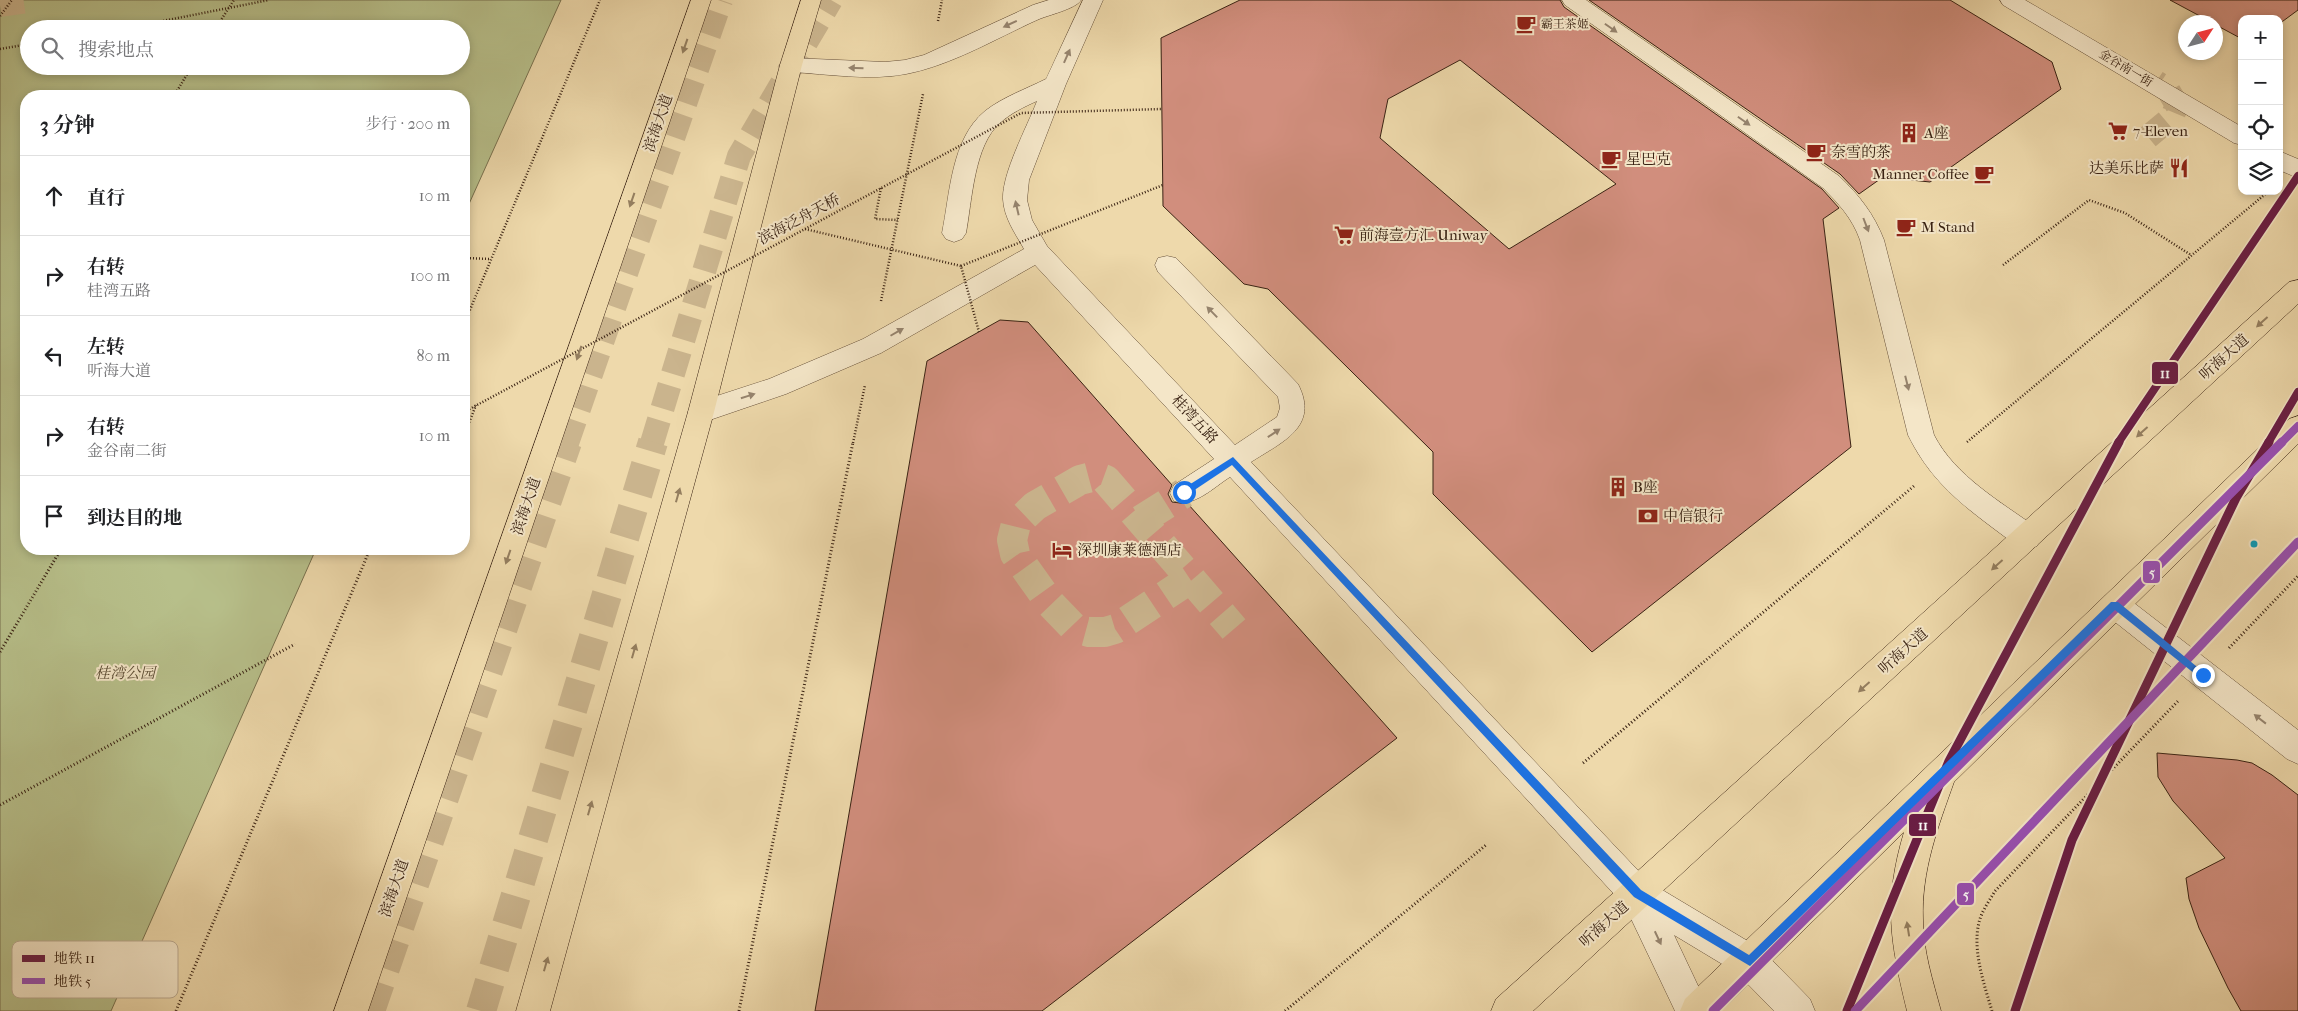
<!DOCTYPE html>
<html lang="zh">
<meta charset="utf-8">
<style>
body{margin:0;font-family:"IM FELL French Canon","Noto Serif SC",serif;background:#f6f6f6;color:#202124}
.controls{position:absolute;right:15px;top:15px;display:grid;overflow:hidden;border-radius:10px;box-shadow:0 2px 8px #0003}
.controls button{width:45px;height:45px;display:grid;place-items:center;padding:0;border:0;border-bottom:1px solid #e0e0e0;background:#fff;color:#202124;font:25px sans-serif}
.compass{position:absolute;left:2178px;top:15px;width:45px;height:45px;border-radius:50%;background:#fff;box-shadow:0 2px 8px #0003;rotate:54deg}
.stop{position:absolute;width:15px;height:15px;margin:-11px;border:4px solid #1a73e8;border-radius:50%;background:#fff}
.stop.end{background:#1a73e8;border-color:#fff;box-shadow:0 1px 5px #0008}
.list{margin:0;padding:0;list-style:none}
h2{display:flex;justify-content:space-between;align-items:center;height:65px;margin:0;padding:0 20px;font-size:21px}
h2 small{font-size:16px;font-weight:400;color:#757577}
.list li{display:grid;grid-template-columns:32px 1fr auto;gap:15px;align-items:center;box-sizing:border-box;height:80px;padding:0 20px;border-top:1px solid #e0e0e0}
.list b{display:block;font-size:19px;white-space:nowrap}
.list p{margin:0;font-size:16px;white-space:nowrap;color:#757577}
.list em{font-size:16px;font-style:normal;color:#757577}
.icon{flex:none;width:28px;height:28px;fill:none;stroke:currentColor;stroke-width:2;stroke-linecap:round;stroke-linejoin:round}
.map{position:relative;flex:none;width:2298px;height:1011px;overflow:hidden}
.search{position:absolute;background:#fff;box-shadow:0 2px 8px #0003;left:20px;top:20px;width:450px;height:55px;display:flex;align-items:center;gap:12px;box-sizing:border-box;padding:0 18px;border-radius:28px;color:#757577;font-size:19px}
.panel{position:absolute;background:#fff;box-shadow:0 2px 8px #0003;left:20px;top:90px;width:450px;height:465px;border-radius:20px}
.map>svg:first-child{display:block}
.green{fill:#b7bf8a;stroke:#78704e;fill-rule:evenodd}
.building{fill:#d18e7d;stroke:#392213;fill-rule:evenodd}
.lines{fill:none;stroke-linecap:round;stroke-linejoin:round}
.minor-tunnel-far1{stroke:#cab48d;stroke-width:24;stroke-dasharray:24 12;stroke-linecap:butt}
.minor-tunnel{stroke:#cab48d;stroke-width:30;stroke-dasharray:30 15;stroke-linecap:butt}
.major-tunnel{stroke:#cab48d;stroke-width:24;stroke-dasharray:24 12;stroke-linecap:butt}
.highway-tunnel-far1{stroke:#cab48d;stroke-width:24;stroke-dasharray:24 12;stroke-linecap:butt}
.highway-tunnel{stroke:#cab48d;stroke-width:30;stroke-dasharray:30 15;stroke-linecap:butt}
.minor-casing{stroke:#665039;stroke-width:1}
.major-casing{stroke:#392213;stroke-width:1}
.path-far1{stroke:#392213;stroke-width:2.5;stroke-dasharray:1 2;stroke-linecap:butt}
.path{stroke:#392213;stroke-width:3;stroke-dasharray:1 2.5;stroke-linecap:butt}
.minor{fill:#f4e6c8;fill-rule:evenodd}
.major{fill:#eed9ab;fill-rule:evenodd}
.path-bridge{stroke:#392213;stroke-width:2.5;stroke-dasharray:1 2;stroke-linecap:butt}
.metro-1-far1-casing{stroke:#f4e6c8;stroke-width:11}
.metro-1-casing{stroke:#f4e6c8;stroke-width:13}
.metro-2-far1-casing{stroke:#f4e6c8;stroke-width:11}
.metro-2-casing{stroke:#f4e6c8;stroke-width:13}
.metro-1-far1{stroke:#6a1d44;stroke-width:8}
.metro-1{stroke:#6a1d44;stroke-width:9}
.metro-2-far1{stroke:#9950b2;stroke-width:8}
.metro-2{stroke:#9950b2;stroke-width:9}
.oneway{fill:#96846e}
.oneway2{fill:#947e5f}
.route{fill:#1a73e8}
.bus-dot{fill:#069cbb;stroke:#f4e6c8;stroke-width:2}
.labels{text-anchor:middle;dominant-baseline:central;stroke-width:4;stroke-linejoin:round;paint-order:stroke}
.far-poi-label{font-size:12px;fill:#392213;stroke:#f4e6c8;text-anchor:start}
.far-street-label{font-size:12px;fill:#392213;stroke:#f4e6c8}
.street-label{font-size:15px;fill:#392213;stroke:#f4e6c8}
.poi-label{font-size:15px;fill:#392213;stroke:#f4e6c8;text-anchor:start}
.park-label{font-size:15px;font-style:italic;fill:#584931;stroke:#f4e6c8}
.key{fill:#f4e6c8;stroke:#bcab92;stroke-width:1}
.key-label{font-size:14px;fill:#392213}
.line-badge{stroke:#f4e6c8;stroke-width:2}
.badge-label{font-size:14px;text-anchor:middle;font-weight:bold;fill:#fff}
</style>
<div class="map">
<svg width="2298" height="1011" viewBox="0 0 2298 1011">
<rect width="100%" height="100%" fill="#eed9ab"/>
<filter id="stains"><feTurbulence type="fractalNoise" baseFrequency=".004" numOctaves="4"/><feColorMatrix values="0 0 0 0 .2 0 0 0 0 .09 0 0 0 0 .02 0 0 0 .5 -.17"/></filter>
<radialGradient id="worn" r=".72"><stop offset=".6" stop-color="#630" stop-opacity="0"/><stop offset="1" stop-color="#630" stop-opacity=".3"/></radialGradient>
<path class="green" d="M 0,0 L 561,0 L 464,215 L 464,96 L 26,96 L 26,549 L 316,549 L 111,1011 L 0,1011 ZM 29,29 L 461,29 L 461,66 L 29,66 Z"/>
<g class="building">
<path d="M 1240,0 L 1560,0 L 1564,7 L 1822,189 L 1839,208 L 1823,219 L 1851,447 L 1592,652 L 1433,494 L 1433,452 L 1268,289 L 1244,284 L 1163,206 L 1161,38 ZM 1460,60 L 1616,184 L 1509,249 L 1380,138 L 1388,99 Z"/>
<path d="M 1589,0 L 1950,0 L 2052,62 L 2061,89 L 1930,182 L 1883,177 L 1859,194 L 1840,174 Z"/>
<path d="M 2170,0 L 2298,0 L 2298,10 L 2279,24 L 2279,19 L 2242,19 L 2242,39 L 2216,25 L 2216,22 L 2211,22 Z"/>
<path d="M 1000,320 L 1028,322 L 1172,485 L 1168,494 L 1172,502 L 1188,504 L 1397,738 L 1042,1011 L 815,1011 L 927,361 Z"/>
<path d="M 2157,753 L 2237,760 L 2252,763 L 2272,775 L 2298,795 L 2298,1011 L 2241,1011 L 2228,988 L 2199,928 L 2189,899 L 2186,878 L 2225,858 L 2173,801 L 2158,777 Z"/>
</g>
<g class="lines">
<path class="minor-tunnel-far1" d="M 2148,137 L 2172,117 L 2177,105 L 2168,90 L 2156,82"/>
<g class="minor-tunnel">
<path d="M 1141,520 L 1184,493"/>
<path d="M 1190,579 L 1115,629 L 1105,632 L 1089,632 L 1074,628 L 1050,603 L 1015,554 L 1012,540 L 1016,524 L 1035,506 L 1080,480 L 1095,476 L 1106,480 L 1234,629"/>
</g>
<path class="major-tunnel" d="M 0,5 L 34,0"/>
<g class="highway-tunnel-far1">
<path d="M 567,443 L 721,0"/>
<path d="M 652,443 L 739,156 L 831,0"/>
</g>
<g class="highway-tunnel">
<path d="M 370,1011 L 567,442"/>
<path d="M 481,1011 L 653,442"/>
</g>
<defs>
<g id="minor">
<path d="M 1049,0 L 1081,0 C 1076,9 1048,15 1037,20 C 995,39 952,65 906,74 C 871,81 827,74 791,72 L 783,70 L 780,65 L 783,60 L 791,58 L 885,62 L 905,60 L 924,55 L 1033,5 Z"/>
<path d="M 1083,0 L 1103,0 L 1066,84 L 1029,180 L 1027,200 L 1032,220 L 1047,246 L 1235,445 L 1277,417 L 1280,408 L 1278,397 L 1158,272 L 1155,265 L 1158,258 L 1167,256 L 1176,258 L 1298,384 C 1320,427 1282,442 1251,462 L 1649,882 L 1761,949 L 1810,999 L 1815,1011 L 1774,1011 L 1737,973 L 1674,935 L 1710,1011 L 1675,1011 L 1625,906 L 1230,477 C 1214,487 1194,508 1174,501 L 1170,493 L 1174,485 L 1214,459 L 1035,265 L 881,353 L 786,394 L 701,423 L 692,420 L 688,412 L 692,404 L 769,379 L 863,339 L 1024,249 C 1015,233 1004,218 1003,199 C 1002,173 1027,127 1037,101 C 1024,107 1011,113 1000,123 C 974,145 972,201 966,233 L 962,239 L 954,242 L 946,239 L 942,233 C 950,194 951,139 985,111 C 1003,97 1026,89 1046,79 Z"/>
<path d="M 1562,0 L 1586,0 L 1839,176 C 1859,195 1874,214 1884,240 L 1934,435 C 1955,476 2001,502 2037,528 L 2041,537 L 2037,546 L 2027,549 L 2017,546 C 1971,511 1934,488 1908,435 L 1860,240 C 1852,218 1839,204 1823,188 L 1565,5 Z"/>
<path d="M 2000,0 L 2025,0 L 2242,127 L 2242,145 L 2234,143 L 2003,5 Z"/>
<path d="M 2279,151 L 2298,159 L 2298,178 L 2279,170 Z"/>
<path d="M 2115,592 L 2125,596 L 2298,730 L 2298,764 L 2287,759 L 2105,614 L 2101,605 L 2105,596 Z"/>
</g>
<g id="major">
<path d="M 691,0 L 711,0 L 368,1011 L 334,1011 Z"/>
<path d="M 801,0 L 821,0 L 802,65 L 714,412 L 550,1011 L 516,1011 L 688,412 L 780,65 Z"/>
<path d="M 2298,280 L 2298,304 L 1533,1011 L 1491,1011 L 1496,999 L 2289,282 Z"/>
<path d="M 2298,416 L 2298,444 L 1954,782 C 1938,827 1921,871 1923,920 C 1923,951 1933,981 1941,1011 L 1907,1011 C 1890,941 1883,903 1904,832 L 1721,1011 L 1680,1011 L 1685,999 L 2289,419 Z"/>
</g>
</defs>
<use href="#minor" class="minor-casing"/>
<use href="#major" class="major-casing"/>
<g class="path-far1">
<path d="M 0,16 L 12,0"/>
<path d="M 938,21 L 942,0"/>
<path d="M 215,29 L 234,0"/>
<path d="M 0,49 L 29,44"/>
<path d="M 174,96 L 192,66"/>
<path d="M 881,188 L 875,219 L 898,220"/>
<path d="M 464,258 L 491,259"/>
<path d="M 2003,265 L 2089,200 L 2125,213 L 2191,255"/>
<path d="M 881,301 L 923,94"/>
<path d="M 464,324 L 600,0"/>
<path d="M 464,428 L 467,428 L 476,405"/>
<path d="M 1967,442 L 2269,191"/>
<path d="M 853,443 L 865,385"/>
</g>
<g class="path">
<path d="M 2229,648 L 2298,576"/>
<path d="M 0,652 L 61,549"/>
<path d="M 1583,763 L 1914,486"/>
<path d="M 0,805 L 295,644"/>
<path d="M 176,1011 L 370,549"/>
<path d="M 739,1011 L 853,442"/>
<path d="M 1285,1011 L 1486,845"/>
<path d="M 1992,1011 C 1984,984 1971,947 1980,919 C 1983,909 1990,900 1995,891 L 2178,701"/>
</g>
<use href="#minor" class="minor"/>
<use href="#major" class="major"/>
<g class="path-bridge">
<path d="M 122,29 L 269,0"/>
<path d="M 805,229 L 961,266 L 979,332"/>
<path d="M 961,266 L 1163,185"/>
<path d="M 464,412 L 1021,113 L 1162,109"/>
</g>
<defs>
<g id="metro-1-far1">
<path d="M 2118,443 L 2298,176"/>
<path d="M 2268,443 L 2298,392"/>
</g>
<g id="metro-1">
<path d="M 1847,1011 L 1949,761 L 2119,442"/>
<path d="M 2015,1011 L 2072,840 L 2236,498 L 2269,442"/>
</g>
<path id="metro-2-far1" d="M 2281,443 L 2298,426"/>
<g id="metro-2">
<path d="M 1713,1011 L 2282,442"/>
<path d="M 1855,1011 L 2298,542"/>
</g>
</defs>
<use href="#metro-1-far1" class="metro-1-far1-casing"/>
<use href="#metro-1" class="metro-1-casing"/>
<use href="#metro-2-far1" class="metro-2-far1-casing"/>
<use href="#metro-2" class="metro-2-casing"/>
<use href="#metro-1-far1" class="metro-1-far1"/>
<use href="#metro-1" class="metro-1"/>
<use href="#metro-2-far1" class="metro-2-far1"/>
<use href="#metro-2" class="metro-2"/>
</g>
<defs><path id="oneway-solid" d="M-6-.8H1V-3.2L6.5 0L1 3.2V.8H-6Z" transform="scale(1.25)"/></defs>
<g class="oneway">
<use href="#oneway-solid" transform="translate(1010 24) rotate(155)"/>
<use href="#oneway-solid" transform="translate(1611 28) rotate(35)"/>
<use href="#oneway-solid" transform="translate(1067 56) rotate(-66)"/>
<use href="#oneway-solid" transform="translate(856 68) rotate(-178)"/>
<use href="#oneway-solid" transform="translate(1744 121) rotate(35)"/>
<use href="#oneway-solid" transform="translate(1017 208) rotate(-103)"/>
<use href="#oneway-solid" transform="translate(1866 225) rotate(69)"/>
<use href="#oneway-solid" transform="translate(1212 312) rotate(-134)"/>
<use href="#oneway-solid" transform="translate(897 332) rotate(-30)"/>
<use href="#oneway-solid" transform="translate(1907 383) rotate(76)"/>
<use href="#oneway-solid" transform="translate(748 396) rotate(-18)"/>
<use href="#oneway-solid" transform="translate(1274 433) rotate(-34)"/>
<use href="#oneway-solid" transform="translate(2260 719) rotate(-142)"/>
<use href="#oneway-solid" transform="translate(1658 938) rotate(65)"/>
</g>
<g class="oneway2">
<use href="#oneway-solid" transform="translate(685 46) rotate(109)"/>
<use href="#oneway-solid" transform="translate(632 200) rotate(109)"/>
<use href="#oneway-solid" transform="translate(2262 322) rotate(138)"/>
<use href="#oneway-solid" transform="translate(579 353) rotate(109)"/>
<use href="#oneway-solid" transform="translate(2142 432) rotate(138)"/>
<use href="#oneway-solid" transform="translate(678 495) rotate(-74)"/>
<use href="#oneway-solid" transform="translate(508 557) rotate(109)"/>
<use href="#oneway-solid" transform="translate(1997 565) rotate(138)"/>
<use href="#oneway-solid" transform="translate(634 651) rotate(-74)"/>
<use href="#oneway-solid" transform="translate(1864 687) rotate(138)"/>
<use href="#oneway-solid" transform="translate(590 808) rotate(-74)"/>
<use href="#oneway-solid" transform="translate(1908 929) rotate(-99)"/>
<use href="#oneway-solid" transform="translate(546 964) rotate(-74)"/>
</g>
<path class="route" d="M 1233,457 L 1641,890 L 1749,955 L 2111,602 L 2118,602 L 2207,675 L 2203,679 L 2200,678 L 2115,610 L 1750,966 L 1634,897 L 1232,465 L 1187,495 L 1181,495 L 1181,490 Z"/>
<defs>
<symbol id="cafe-bare" viewBox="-9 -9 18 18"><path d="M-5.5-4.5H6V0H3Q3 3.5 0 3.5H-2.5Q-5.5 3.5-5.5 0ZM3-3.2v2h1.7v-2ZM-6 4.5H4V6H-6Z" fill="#8f2418" stroke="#f4e6c8" stroke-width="2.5" paint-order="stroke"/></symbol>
<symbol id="supermarket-bare" viewBox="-9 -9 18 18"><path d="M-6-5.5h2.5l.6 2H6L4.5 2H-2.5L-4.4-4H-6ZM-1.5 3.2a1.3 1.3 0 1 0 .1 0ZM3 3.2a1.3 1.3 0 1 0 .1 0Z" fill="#8f2418" stroke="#f4e6c8" stroke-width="2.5" paint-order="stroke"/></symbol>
<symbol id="building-bare" viewBox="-9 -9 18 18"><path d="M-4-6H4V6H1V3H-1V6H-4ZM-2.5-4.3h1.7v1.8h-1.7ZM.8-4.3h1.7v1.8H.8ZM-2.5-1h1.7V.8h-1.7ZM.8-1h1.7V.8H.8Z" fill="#8f2418" stroke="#f4e6c8" stroke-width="2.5" paint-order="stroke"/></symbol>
<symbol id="restaurant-bare" viewBox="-9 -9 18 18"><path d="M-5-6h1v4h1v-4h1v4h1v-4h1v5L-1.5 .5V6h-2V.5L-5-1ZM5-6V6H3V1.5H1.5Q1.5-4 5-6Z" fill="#8f2418" stroke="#f4e6c8" stroke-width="2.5" paint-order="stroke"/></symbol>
<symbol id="bank-bare" viewBox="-9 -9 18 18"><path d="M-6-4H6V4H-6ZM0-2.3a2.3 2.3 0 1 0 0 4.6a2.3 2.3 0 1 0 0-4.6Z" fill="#8f2418" stroke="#f4e6c8" stroke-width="2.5" paint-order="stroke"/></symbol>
<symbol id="hotel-bare" viewBox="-9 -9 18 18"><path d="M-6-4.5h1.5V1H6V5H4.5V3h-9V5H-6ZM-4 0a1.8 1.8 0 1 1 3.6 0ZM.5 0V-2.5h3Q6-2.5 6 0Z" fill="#8f2418" stroke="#f4e6c8" stroke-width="2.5" paint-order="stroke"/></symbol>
</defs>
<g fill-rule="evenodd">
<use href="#cafe-bare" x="1512" y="10" width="28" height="28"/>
<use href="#supermarket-bare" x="2104" y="117" width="28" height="28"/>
<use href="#building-bare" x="1895" y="119" width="28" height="28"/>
<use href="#cafe-bare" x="1802" y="138" width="28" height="28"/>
<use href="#cafe-bare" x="1597" y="145" width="28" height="28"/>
<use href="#restaurant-bare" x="2165" y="154" width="28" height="28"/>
<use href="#cafe-bare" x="1970" y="160" width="28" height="28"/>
<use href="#cafe-bare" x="1892" y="213" width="28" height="28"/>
<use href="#supermarket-bare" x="1330" y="221" width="28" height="28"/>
<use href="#building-bare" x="1604" y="473" width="28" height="28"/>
<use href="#bank-bare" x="1634" y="502" width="28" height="28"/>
<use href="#hotel-bare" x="1048" y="536" width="28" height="28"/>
</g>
<circle class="bus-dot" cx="2254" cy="544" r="4.5"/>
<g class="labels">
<g class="far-poi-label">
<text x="1541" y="24">霸王茶姬</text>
</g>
<g class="far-street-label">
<text transform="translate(2126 68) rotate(31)">金谷南一街</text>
</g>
<g class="street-label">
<text transform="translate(658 123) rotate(-71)">滨海大道</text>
<text transform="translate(799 219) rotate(-28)">滨海泛舟天桥</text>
<text transform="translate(2224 357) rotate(-42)">听海大道</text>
<text transform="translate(1195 419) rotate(47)">桂湾五路</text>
<text transform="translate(526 506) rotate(-71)">滨海大道</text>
<text transform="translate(1903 651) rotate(-42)">听海大道</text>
<text transform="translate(394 888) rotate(-71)">滨海大道</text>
<text transform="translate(1604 924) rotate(-42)">听海大道</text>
</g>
<g class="poi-label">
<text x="2133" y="131">7-Eleven</text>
<text x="1924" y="133">A座</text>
<text x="1831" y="152">奈雪的茶</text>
<text x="1626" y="159">星巴克</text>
<text x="2164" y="168" text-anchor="end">达美乐比萨</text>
<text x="1969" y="174" text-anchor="end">Manner Coffee</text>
<text x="1921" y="227">M Stand</text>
<text x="1359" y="235">前海壹方汇 Uniway</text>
<text x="1633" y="487">B座</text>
<text x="1663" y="516">中信银行</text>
<text x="1077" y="550">深圳康莱德酒店</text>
</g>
<g class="park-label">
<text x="125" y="673">桂湾公园</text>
</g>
</g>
<rect x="12" y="941" width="166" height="57" rx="8" class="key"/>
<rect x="22" y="955" width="23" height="7" fill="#6a1d44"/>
<rect x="22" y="978" width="23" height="6" fill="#9950b2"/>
<g class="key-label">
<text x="54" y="963">地铁 11</text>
<text x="54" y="986">地铁 5</text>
</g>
<g class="line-badge">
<rect x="2151" y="361" width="28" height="24" rx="5" fill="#6a1d44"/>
<rect x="2142" y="560" width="19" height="24" rx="5" fill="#9950b2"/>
<rect x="1908" y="813" width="29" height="24" rx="5" fill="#6a1d44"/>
<rect x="1956" y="882" width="19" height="24" rx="5" fill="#9950b2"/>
</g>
<g class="badge-label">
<text x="2165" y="378">11</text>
<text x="2152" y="577">5</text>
<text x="1923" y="830">11</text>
<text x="1966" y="899">5</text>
</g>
<rect width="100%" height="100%" filter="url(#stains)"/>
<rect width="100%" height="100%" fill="url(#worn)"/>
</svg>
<div class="controls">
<button>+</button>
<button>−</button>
<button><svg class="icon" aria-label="locate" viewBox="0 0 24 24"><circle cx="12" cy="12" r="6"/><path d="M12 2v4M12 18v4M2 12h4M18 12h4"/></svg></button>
<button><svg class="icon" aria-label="layers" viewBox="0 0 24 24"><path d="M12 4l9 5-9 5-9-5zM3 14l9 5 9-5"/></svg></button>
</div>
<svg class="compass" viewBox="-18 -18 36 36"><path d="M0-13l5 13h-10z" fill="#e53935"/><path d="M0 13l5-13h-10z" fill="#757577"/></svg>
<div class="stop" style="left:1184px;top:492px"></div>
<div class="stop end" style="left:2203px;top:675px"></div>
<div class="search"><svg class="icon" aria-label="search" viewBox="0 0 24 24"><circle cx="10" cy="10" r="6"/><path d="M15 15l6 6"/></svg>搜索地点</div>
<section class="panel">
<h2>3 分钟<small>步行 · 200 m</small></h2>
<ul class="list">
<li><svg class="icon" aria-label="ahead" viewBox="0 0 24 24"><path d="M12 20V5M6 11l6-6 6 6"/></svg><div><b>直行</b></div><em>10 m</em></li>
<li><svg class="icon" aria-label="right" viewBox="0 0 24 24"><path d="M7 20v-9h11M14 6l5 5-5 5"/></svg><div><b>右转</b><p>桂湾五路</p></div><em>100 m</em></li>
<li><svg class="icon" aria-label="left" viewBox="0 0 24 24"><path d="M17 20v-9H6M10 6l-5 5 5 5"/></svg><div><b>左转</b><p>听海大道</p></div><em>80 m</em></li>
<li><svg class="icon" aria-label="right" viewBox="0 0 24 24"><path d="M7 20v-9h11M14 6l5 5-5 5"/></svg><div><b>右转</b><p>金谷南二街</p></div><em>10 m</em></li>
<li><svg class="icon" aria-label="arrive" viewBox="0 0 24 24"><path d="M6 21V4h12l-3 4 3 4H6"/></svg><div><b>到达目的地</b></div></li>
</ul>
</section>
</div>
